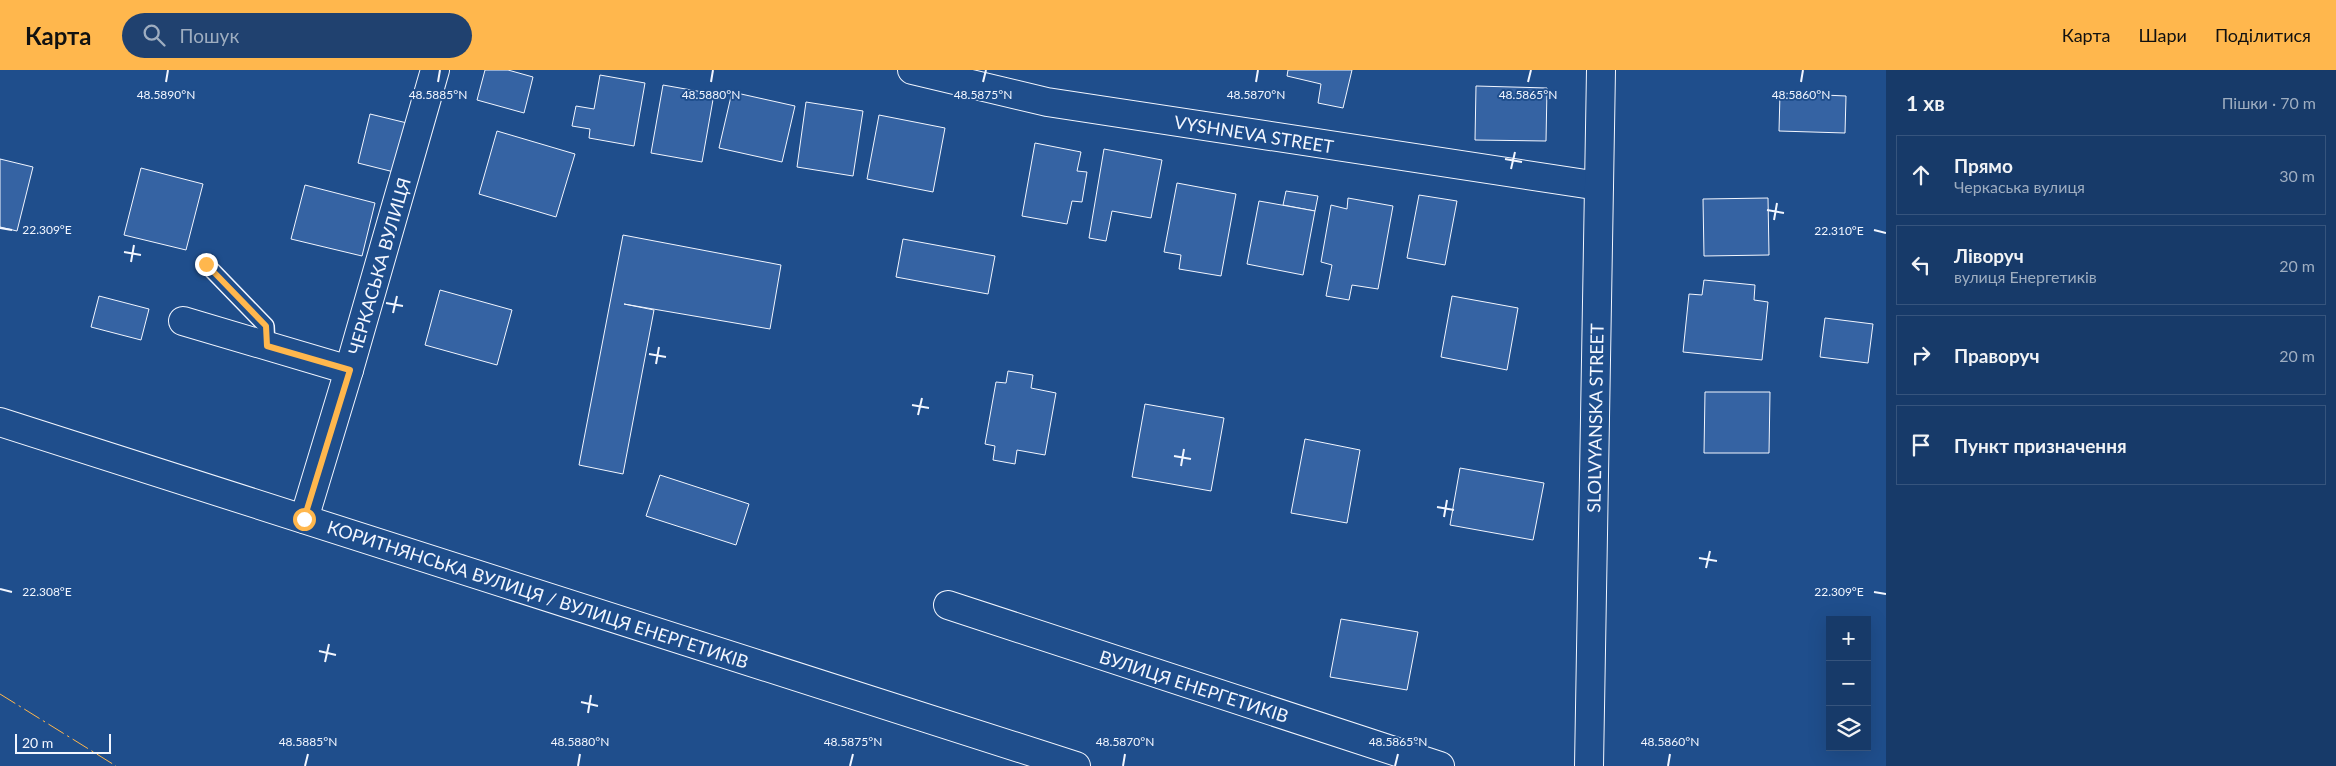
<!DOCTYPE html>
<html lang="uk">
<meta charset="utf-8">
<style>
body{margin:0;font-family:Lato,sans-serif;background:#20416f;color:#f1f3f6}
.controls{position:absolute;right:15px;bottom:15px;display:grid;overflow:hidden;border-radius:0px;box-shadow:0 5px 20px #0002}
.controls button{width:45px;height:45px;display:grid;place-items:center;padding:0;border:0;border-bottom:1px solid #36547d;background:#173a69;color:#f1f3f6;font:25px sans-serif}
.scale{position:absolute;left:15px;bottom:12px;width:96px;box-sizing:border-box;padding-left:5px;border:2px solid #f2f6ff;border-top:0;font-size:14px;line-height:18px;white-space:nowrap;color:#f2f6ff;-webkit-text-stroke:4px #1f4e8c;paint-order:stroke}
.stop{position:absolute;width:15px;height:15px;margin:-11px;border:4px solid #ffb74d;border-radius:50%;background:#fff}
.stop.end{background:#ffb74d;border-color:#fff;box-shadow:0 1px 5px #0008}
.list{margin:0;padding:0;list-style:none}
h2{display:flex;justify-content:space-between;align-items:center;height:65px;margin:0;padding:0 20px;font-size:21px}
h2 small{font-size:16px;font-weight:400;color:#9eadc0}
.list li{display:grid;grid-template-columns:32px 1fr auto;gap:15px;align-items:center;box-sizing:border-box;height:80px;margin:0 10px 10px;padding:0 10px;border:1px solid #36547d;border-radius:0px}
.list b{display:block;font-size:19px;white-space:nowrap}
.list p{margin:0;font-size:16px;white-space:nowrap;color:#9eadc0}
.list em{font-size:16px;font-style:normal;color:#9eadc0}
.icon{flex:none;width:28px;height:28px;fill:none;stroke:currentColor;stroke-width:2;stroke-linecap:round;stroke-linejoin:round}
.map{position:relative;flex:none;width:1886px;height:696px;overflow:hidden}
header{display:flex;align-items:center;gap:30px;box-sizing:border-box;height:70px;padding:0 25px;background:#ffb74d;color:#111}
header strong{font-size:24px}
nav{display:flex;gap:28px;margin-inline-start:auto;font-size:18px}
.search{width:350px;height:45px;background:#20416f;display:flex;align-items:center;gap:12px;box-sizing:border-box;padding:0 18px;border-radius:28px;color:#9eadc0;font-size:19px}
main{display:flex}
aside{flex:1;background:#173a69}
.map>svg:first-child{display:block}
.building{fill:#3563a3;stroke:#f2f6ff}
.lines{fill:none;stroke-linecap:round;stroke-linejoin:round}
.service-casing{stroke:#f2f6ff;stroke-width:18}
.minor-casing{stroke:#f2f6ff;stroke-width:30}
.tertiary-casing{stroke:#f2f6ff;stroke-width:30}
.service{stroke:#1f4e8c;stroke-width:15}
.minor{stroke:#1f4e8c;stroke-width:28}
.tertiary{stroke:#1f4e8c;stroke-width:28}
.power{stroke:#ffb74d;stroke-width:1;stroke-dasharray:18 4 2.5 4;stroke-linecap:butt}
.route{stroke:#ffb74d;stroke-width:6}
.ticks{fill:none;stroke:#f2f6ff;stroke-width:2}
.labels{text-anchor:middle;dominant-baseline:central;stroke-width:4;stroke-linejoin:round;paint-order:stroke}
.street-label{font-size:18px;fill:#f2f6ff;stroke:#1f4e8c}
.ticks-label{font-size:12px;text-anchor:middle;fill:#f2f6ff;stroke:#1f4e8c;stroke-width:4;stroke-linejoin:round;paint-order:stroke}
</style>
<header>
<strong>Карта</strong>
<div class="search"><svg class="icon" aria-label="search" viewBox="0 0 24 24"><circle cx="10" cy="10" r="6"/><path d="M15 15l6 6"/></svg>Пошук</div>
<nav><a>Карта</a><a>Шари</a><a>Поділитися</a></nav>
</header>
<main>
<div class="map">
<svg width="1886" height="696" viewBox="0 0 1886 696">
<rect width="100%" height="100%" fill="#1f4e8c"/>
<g class="building">
<path d="M 485,0 L 508,0 L 533,7 L 524,43 L 477,30 Z"/>
<path d="M 1288,0 L 1352,0 L 1343,38 L 1318,33 L 1321,14 L 1287,6 Z"/>
<path d="M 600,5 L 645,13 L 634,76 L 589,68 L 590,59 L 572,56 L 576,36 L 594,39 Z"/>
<path d="M 663,15 L 714,24 L 702,92 L 651,83 Z"/>
<path d="M 1476,16 L 1547,18 L 1546,71 L 1475,70 Z"/>
<path d="M 732,22 L 795,36 L 782,92 L 719,78 Z"/>
<path d="M 1780,23 L 1846,26 L 1845,63 L 1779,61 Z"/>
<path d="M 806,32 L 863,41 L 853,106 L 797,97 Z"/>
<path d="M 370,44 L 407,53 L 394,102 L 358,93 Z"/>
<path d="M 879,45 L 945,58 L 933,122 L 867,109 Z"/>
<path d="M 497,61 L 575,84 L 556,147 L 479,124 Z"/>
<path d="M 1035,73 L 1081,82 L 1077,101 L 1087,102 L 1082,132 L 1072,131 L 1067,154 L 1022,146 Z"/>
<path d="M 1104,79 L 1162,90 L 1151,148 L 1112,141 L 1106,171 L 1089,168 Z"/>
<path d="M 0,89 L 33,97 L 17,161 L 0,157 Z"/>
<path d="M 141,98 L 203,114 L 186,180 L 124,165 Z"/>
<path d="M 1177,113 L 1236,124 L 1221,206 L 1179,199 L 1181,185 L 1164,182 Z"/>
<path d="M 305,115 L 375,133 L 362,186 L 291,169 Z"/>
<path d="M 1286,121 L 1318,126 L 1315,141 L 1283,135 Z"/>
<path d="M 1419,125 L 1457,131 L 1445,195 L 1407,188 Z"/>
<path d="M 1348,128 L 1393,136 L 1378,219 L 1352,215 L 1349,230 L 1326,226 L 1332,195 L 1321,192 L 1331,135 L 1347,139 Z"/>
<path d="M 1768,128 L 1769,185 L 1704,186 L 1703,129 Z"/>
<path d="M 1259,131 L 1315,141 L 1303,205 L 1247,194 Z"/>
<path d="M 623,165 L 781,195 L 770,259 L 624,234 L 654,240 L 623,404 L 579,395 Z"/>
<path d="M 903,169 L 995,186 L 988,224 L 896,207 Z"/>
<path d="M 1704,210 L 1755,215 L 1754,230 L 1768,232 L 1762,290 L 1683,282 L 1689,224 L 1702,225 Z"/>
<path d="M 440,220 L 512,240 L 497,295 L 425,275 Z"/>
<path d="M 99,226 L 149,239 L 141,270 L 91,257 Z"/>
<path d="M 1452,226 L 1518,238 L 1507,300 L 1441,287 Z"/>
<path d="M 1825,248 L 1873,254 L 1868,293 L 1820,287 Z"/>
<path d="M 1008,301 L 1033,305 L 1031,318 L 1056,323 L 1045,385 L 1017,380 L 1015,394 L 993,390 L 995,376 L 985,374 L 996,312 L 1006,313 Z"/>
<path d="M 1705,322 L 1770,322 L 1769,383 L 1704,383 Z"/>
<path d="M 1145,334 L 1224,348 L 1211,421 L 1132,407 Z"/>
<path d="M 1305,369 L 1360,380 L 1347,453 L 1291,443 Z"/>
<path d="M 1460,398 L 1544,413 L 1533,470 L 1450,455 Z"/>
<path d="M 660,405 L 749,434 L 736,475 L 646,446 Z"/>
<path d="M 1341,549 L 1418,562 L 1407,620 L 1330,607 Z"/>
</g>
<g class="lines">
<defs>
<path id="service" d="M 206,194 L 266,256 L 267,276"/>
<g id="minor">
<path d="M 912,0 L 1047,32 L 1599,116"/>
<path d="M 183,251 L 349,300"/>
<path d="M 304,449 L 349,300 L 435,0"/>
<path d="M 948,535 L 1440,696"/>
</g>
<g id="tertiary">
<path d="M 0,352 L 1076,696"/>
<path d="M 1589,696 L 1601,0"/>
</g>
</defs>
<use href="#service" class="service-casing"/>
<use href="#minor" class="minor-casing"/>
<use href="#tertiary" class="tertiary-casing"/>
<use href="#service" class="service"/>
<use href="#minor" class="minor"/>
<use href="#tertiary" class="tertiary"/>
<path class="power" d="M 0,624 L 116,696"/>
</g>
<g class="lines">
<path class="route" d="M 206,194 L 266,256 L 267,276 L 350,300 L 304,449"/>
</g>
<path class="ticks" d="M 166,12 L 168,0M 438,12 L 440,0M 711,12 L 713,0M 983,12 L 986,0M 1256,12 L 1258,0M 1528,12 L 1531,0M 1801,12 L 1803,0M 1505,89 L 1522,92M 1511,99 L 1515,82M 1767,140 L 1784,143M 1774,150 L 1777,133M 0,158 L 12,160M 1874,160 L 1886,163M 124,182 L 141,185M 131,192 L 134,175M 386,233 L 403,236M 393,243 L 397,226M 649,284 L 666,287M 656,294 L 659,277M 912,335 L 929,338M 918,345 L 922,328M 1174,386 L 1191,389M 1181,396 L 1184,379M 1437,437 L 1454,440M 1444,447 L 1447,430M 1699,488 L 1717,491M 1706,498 L 1710,481M 0,519 L 12,522M 1874,522 L 1886,524M 319,581 L 336,585M 325,592 L 329,574M 581,632 L 598,636M 588,643 L 591,625M 305,696 L 308,684M 578,696 L 580,684M 850,696 L 853,684M 1123,696 L 1125,684M 1395,696 L 1398,684M 1668,696 L 1670,684"/>
<g class="labels">
<g class="street-label">
<text transform="translate(1254 64) rotate(9)">VYSHNEVA STREET</text>
<text transform="translate(379 196) rotate(-74)">ЧЕРКАСЬКА ВУЛИЦЯ</text>
<text transform="translate(1595 348) rotate(-89)">SLOLVYANSKA STREET</text>
<text transform="translate(538 524) rotate(18)">КОРИТНЯНСЬКА ВУЛИЦЯ / ВУЛИЦЯ ЕНЕРГЕТИКІВ</text>
<text transform="translate(1194 616) rotate(18)">ВУЛИЦЯ ЕНЕРГЕТИКІВ</text>
</g>
</g>
<g class="ticks-label">
<text x="166" y="29">48.5890°N</text>
<text x="438" y="29">48.5885°N</text>
<text x="711" y="29">48.5880°N</text>
<text x="983" y="29">48.5875°N</text>
<text x="1256" y="29">48.5870°N</text>
<text x="1528" y="29">48.5865°N</text>
<text x="1801" y="29">48.5860°N</text>
<text x="47" y="164">22.309°E</text>
<text x="1839" y="165">22.310°E</text>
<text x="47" y="526">22.308°E</text>
<text x="1839" y="526">22.309°E</text>
<text x="308" y="676">48.5885°N</text>
<text x="580" y="676">48.5880°N</text>
<text x="853" y="676">48.5875°N</text>
<text x="1125" y="676">48.5870°N</text>
<text x="1398" y="676">48.5865°N</text>
<text x="1670" y="676">48.5860°N</text>
</g>
</svg>
<div class="controls">
<button>+</button>
<button>−</button>
<button><svg class="icon" aria-label="layers" viewBox="0 0 24 24"><path d="M12 4l9 5-9 5-9-5zM3 14l9 5 9-5"/></svg></button>
</div>
<div class="scale">20 m</div>
<div class="stop" style="left:304px;top:449px"></div>
<div class="stop end" style="left:206px;top:194px"></div>
</div>
<aside>
<h2>1 хв<small>Пішки · 70 m</small></h2>
<ul class="list">
<li><svg class="icon" aria-label="ahead" viewBox="0 0 24 24"><path d="M12 20V5M6 11l6-6 6 6"/></svg><div><b>Прямо</b><p>Черкаська вулиця</p></div><em>30 m</em></li>
<li><svg class="icon" aria-label="left" viewBox="0 0 24 24"><path d="M17 20v-9H6M10 6l-5 5 5 5"/></svg><div><b>Ліворуч</b><p>вулиця Енергетиків</p></div><em>20 m</em></li>
<li><svg class="icon" aria-label="right" viewBox="0 0 24 24"><path d="M7 20v-9h11M14 6l5 5-5 5"/></svg><div><b>Праворуч</b></div><em>20 m</em></li>
<li><svg class="icon" aria-label="arrive" viewBox="0 0 24 24"><path d="M6 21V4h12l-3 4 3 4H6"/></svg><div><b>Пункт призначення</b></div></li>
</ul>
</aside>
</main>
